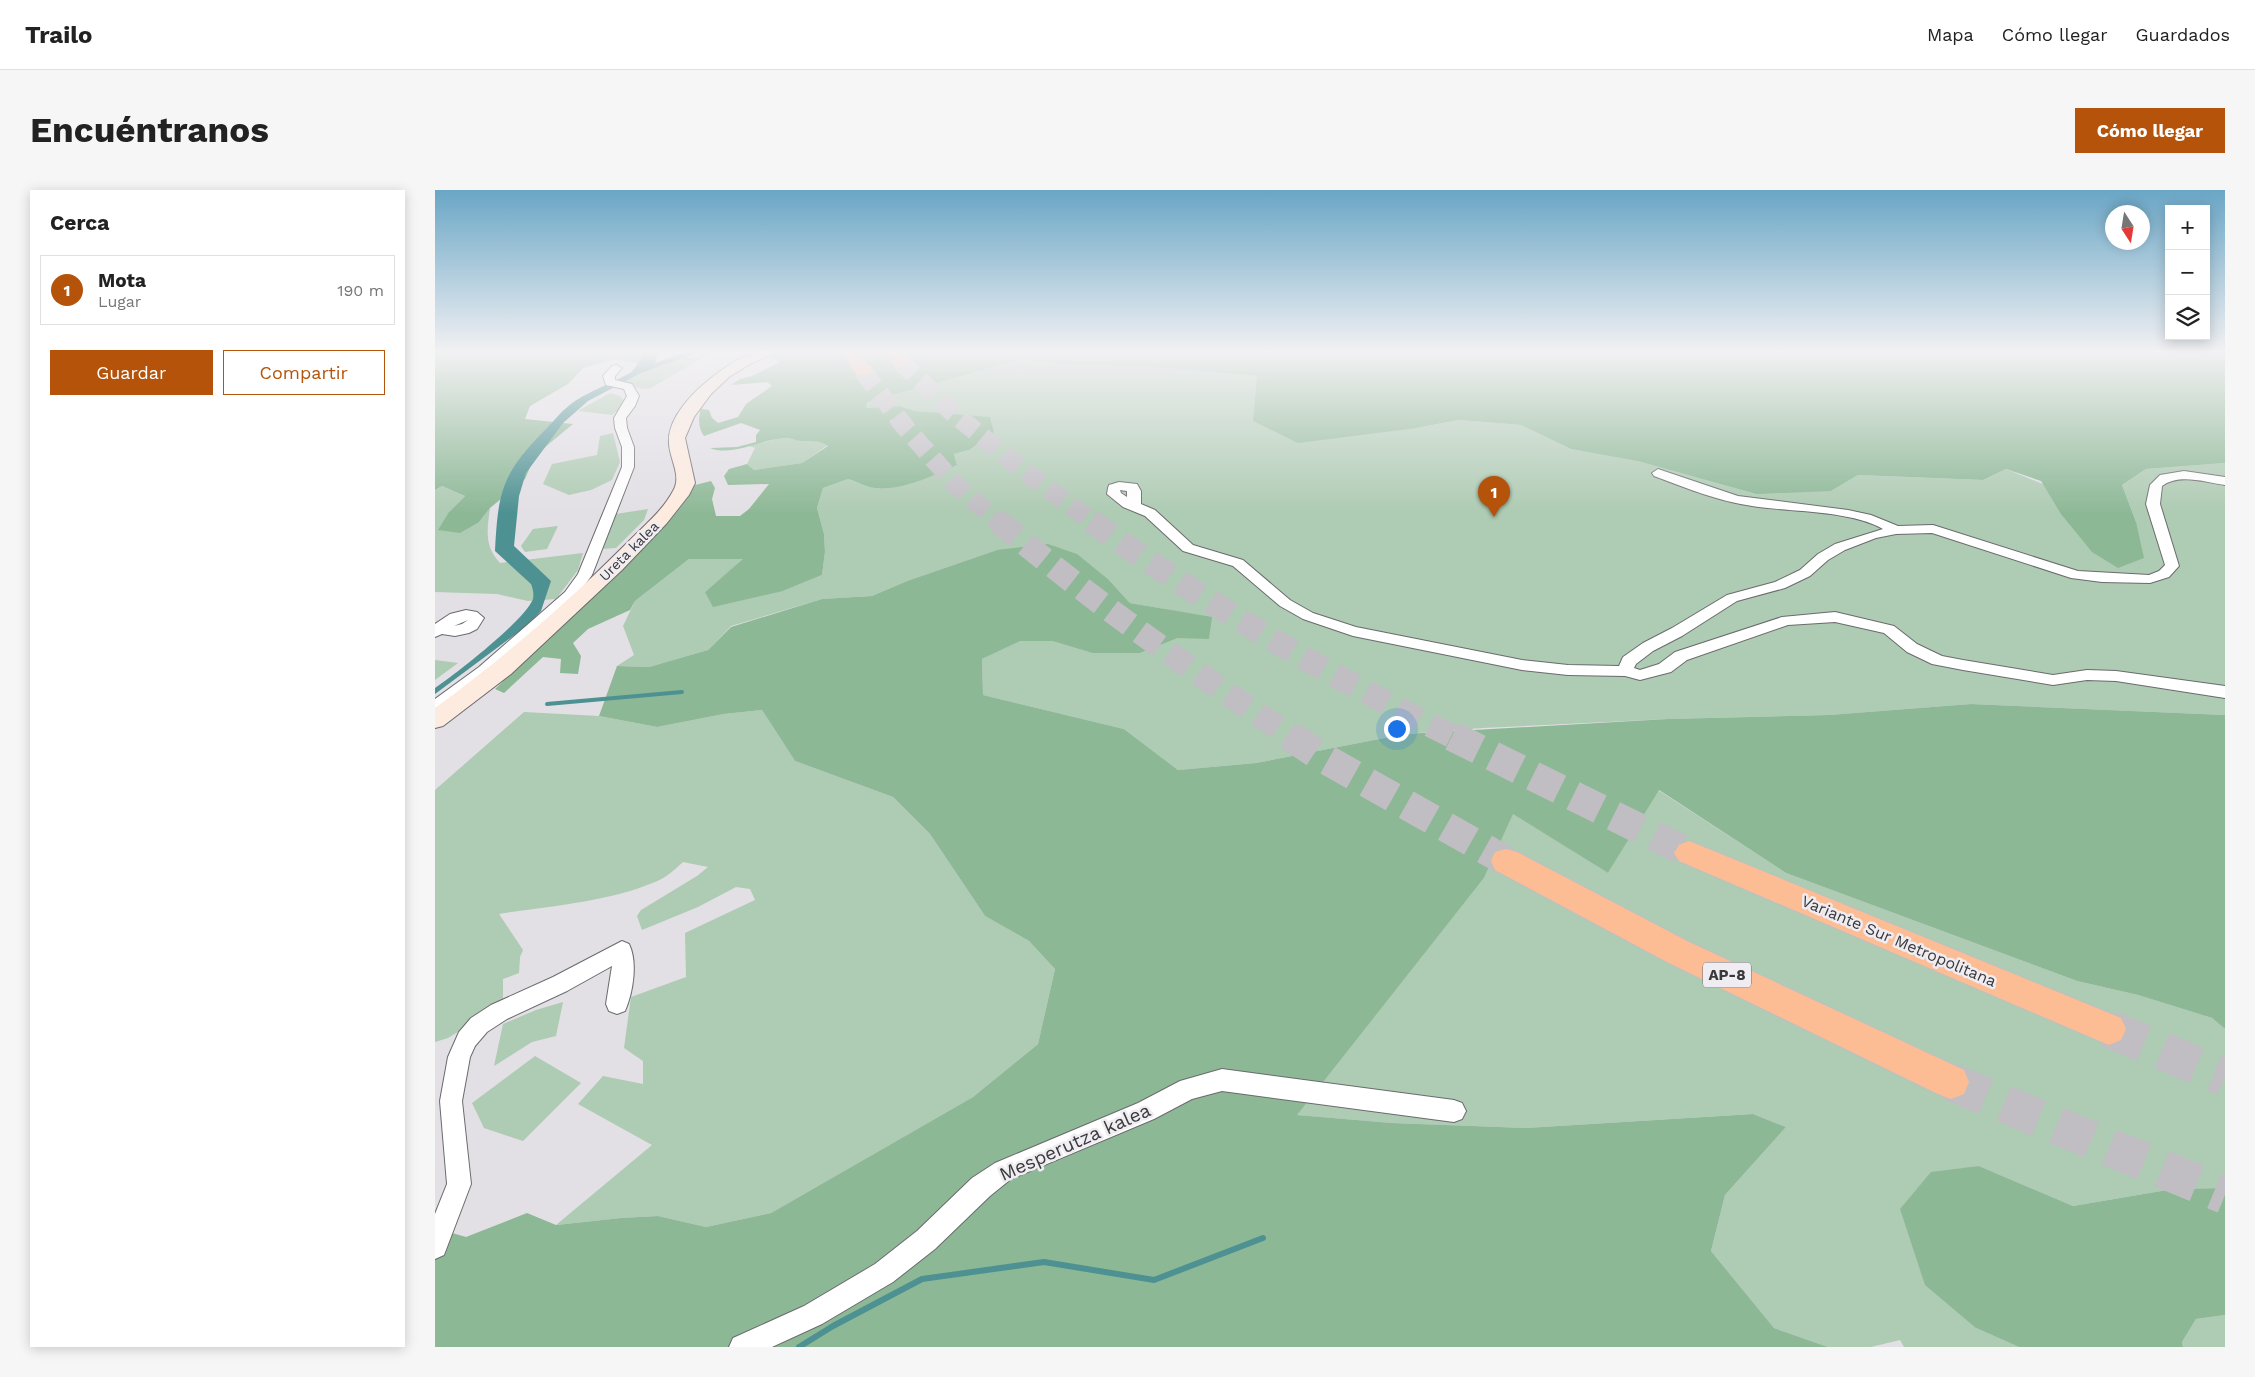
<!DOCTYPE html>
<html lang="es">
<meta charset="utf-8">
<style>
body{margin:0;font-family:"Work Sans",sans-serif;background:#f6f6f6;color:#222}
.controls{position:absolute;right:15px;top:15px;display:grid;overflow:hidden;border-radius:0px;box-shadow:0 2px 12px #0003}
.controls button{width:45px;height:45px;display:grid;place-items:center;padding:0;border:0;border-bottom:1px solid #e0e0e0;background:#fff;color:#222;font:25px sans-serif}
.compass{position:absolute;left:1670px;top:15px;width:45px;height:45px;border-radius:50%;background:#fff;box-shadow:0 2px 12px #0003;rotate:168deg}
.you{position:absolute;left:961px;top:538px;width:18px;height:18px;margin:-12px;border:4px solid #fff;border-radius:50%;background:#1a73e8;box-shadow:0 0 0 8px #1a73e833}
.badge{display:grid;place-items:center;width:32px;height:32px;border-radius:50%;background:#b45309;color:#fff;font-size:16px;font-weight:700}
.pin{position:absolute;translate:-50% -41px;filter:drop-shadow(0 1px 2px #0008)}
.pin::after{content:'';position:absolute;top:26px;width:18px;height:15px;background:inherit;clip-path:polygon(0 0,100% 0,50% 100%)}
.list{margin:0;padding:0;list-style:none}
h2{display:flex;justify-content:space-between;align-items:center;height:65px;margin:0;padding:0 20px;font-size:21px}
h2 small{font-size:16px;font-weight:400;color:#767676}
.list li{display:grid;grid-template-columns:32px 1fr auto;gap:15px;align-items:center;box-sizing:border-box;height:70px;margin:0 10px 10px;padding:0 10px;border:1px solid #e0e0e0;border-radius:0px}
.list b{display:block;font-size:19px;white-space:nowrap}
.list p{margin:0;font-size:16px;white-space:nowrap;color:#767676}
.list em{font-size:16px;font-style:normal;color:#767676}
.actions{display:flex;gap:10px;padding:15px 20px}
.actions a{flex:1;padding:11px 0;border:1px solid #b45309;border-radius:0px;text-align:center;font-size:18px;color:#b45309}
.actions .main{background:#b45309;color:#fff}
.icon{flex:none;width:28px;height:28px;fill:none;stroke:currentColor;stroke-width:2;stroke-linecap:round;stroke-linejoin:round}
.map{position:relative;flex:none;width:1790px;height:1157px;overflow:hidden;border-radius:0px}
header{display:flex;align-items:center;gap:30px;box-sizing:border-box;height:70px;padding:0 25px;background:#fff;border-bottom:1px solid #e0e0e0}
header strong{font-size:24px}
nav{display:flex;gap:28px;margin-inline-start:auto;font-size:18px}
.intro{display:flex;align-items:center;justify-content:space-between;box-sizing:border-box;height:120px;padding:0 30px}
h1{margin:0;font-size:35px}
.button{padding:12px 22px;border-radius:0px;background:#b45309;color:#fff;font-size:18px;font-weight:700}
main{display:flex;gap:30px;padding:0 30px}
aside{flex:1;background:#fff;border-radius:0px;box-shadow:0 2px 12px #0003}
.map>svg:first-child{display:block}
.green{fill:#aecbb3}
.forest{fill:#8db896}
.water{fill:#4e9192}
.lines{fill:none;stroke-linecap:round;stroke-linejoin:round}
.stream-far1{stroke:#4e9192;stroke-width:4}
.stream{stroke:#4e9192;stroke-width:6}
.highway-tunnel-far3{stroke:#c0bec3;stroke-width:19;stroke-dasharray:19 9;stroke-linecap:butt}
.highway-tunnel-far2{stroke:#c0bec3;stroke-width:24;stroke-dasharray:24 12;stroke-linecap:butt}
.highway-tunnel-far1{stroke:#c0bec3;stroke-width:30;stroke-dasharray:30 15;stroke-linecap:butt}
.highway-tunnel{stroke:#c0bec3;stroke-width:38;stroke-dasharray:38 19;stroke-linecap:butt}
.street-casing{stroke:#6b6a6e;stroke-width:2}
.secondary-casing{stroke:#6b6a6e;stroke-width:2}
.highway-casing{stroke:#c0bfc0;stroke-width:2}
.street{fill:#fff;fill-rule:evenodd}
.secondary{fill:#feebdf;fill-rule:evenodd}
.highway{fill:#fcbd95;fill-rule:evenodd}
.labels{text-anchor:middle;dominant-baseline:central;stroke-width:5;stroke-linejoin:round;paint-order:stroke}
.far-street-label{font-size:14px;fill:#39383a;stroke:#efedf2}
.shield{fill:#efedf2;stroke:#706e71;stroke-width:1}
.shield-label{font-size:15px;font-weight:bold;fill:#39383a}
.street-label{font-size:16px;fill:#39383a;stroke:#efedf2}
.near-street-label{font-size:19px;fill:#39383a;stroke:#efedf2}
</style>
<header>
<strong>Trailo</strong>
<nav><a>Mapa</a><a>Cómo llegar</a><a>Guardados</a></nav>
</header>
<div class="intro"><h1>Encuéntranos</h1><a class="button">Cómo llegar</a></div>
<main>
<aside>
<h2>Cerca<small></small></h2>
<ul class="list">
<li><span class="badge">1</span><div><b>Mota</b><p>Lugar</p></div><em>190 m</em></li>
</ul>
<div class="actions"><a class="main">Guardar</a><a>Compartir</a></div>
</aside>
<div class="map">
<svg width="1790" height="1157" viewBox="0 0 1790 1157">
<rect width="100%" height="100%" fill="#e2dfe5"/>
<g class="green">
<path d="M 274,162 L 276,163 L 214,199 C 203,200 198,194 188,193 L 206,183 L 248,168 L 253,170 Z"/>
<path d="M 586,170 L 639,175 L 706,176 L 822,186 L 981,238 L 1024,230 L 1086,235 L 1136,259 L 1396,301 L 1423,285 L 1548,290 L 1571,279 L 1701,332 L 1687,295 L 1711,279 L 1790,273 L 1790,525 L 1536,514 L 1394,525 L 1233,529 L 1048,538 L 970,544 L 821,573 L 743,580 L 689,539 L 548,505 L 547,469 L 584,451 L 617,451 L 657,463 L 705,463 L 743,448 L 729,419 L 695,413 L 674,390 L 562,360 L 472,391 L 437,406 L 387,409 L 296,436 L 273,460 L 214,477 L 182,476 L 199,465 L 188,436 L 200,411 L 254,369 L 309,369 L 270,402 L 348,401 L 387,385 L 390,362 L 389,344 L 382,318 L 388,298 L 413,289 L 436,297 L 450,297 L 522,275 L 519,264 L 534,260 L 505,224 L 480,221 L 465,216 L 430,218 L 432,212 Z"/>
<path d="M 175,203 L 185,206 L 189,211 L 187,217 L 177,225 L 143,221 Z"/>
<path d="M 178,243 L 185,272 L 177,290 L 156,300 L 134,305 L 108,294 L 117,274 L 162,265 L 165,246 Z"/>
<path d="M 349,247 C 364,253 379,247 393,255 L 367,273 L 319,280 L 312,274 L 320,258 L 314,256 Z"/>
<path d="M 7,296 L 30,306 L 14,322 L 44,332 L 55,318 C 52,340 49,356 65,373 L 148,363 L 143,380 L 121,409 L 93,411 L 62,404 L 0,402 L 0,300 Z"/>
<path d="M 213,319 L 209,330 L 181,358 L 166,359 L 181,324 Z"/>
<path d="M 123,336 L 112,359 L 90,362 L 86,356 L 98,339 Z"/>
<path d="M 0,470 L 23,473 L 0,490 Z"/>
<path d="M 327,520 L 360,571 L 458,607 L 495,644 L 550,726 L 594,751 L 620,779 L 603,854 L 538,907 L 336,1023 L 271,1037 L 223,1026 L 186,1028 L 121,1035 L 217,955 L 143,914 L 168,886 L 208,894 L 208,871 L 189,858 L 196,807 L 251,787 L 250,743 L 320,710 L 315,699 L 301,697 L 263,717 L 207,740 L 202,726 L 206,720 L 262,686 L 273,677 L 248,672 C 239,680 231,688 220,692 C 173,712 114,716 64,724 L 88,760 L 85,767 L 84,783 L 68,789 L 68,814 L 13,848 L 0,852 L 0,600 L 89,522 L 164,526 L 222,537 L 289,524 Z"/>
<path d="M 1223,600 L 1351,683 L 1642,791 L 1703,805 L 1777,828 L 1790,839 L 1790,998 L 1738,999 L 1638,1016 L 1544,976 L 1541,1138 L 1584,1157 L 1469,1157 L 1465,1150 L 1436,1157 L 1393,1157 L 1339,1138 L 1276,1061 L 1290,1005 L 1351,937 L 1318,924 L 1091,938 L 957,933 L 861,925 L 1049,688 L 1078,623 L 1173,683 Z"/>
<path d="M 128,812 L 121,846 L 97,852 L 59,876 L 68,834 L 101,820 Z"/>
<path d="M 100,866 L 146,893 L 88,951 L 49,938 L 37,913 Z"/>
<path d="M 1790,1125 L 1790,1157 L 1748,1157 L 1747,1152 L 1761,1129 Z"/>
</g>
<g class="forest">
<path d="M 0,161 L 209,161 L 202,173 L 179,169 L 148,178 L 133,194 L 95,216 L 90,229 L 138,234 L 109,258 L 97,273 L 90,289 L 55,318 L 44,332 L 25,343 L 3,340 L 14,322 L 30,306 L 7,296 L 0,300 Z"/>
<path d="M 323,161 L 1790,161 L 1790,273 L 1711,279 L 1687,295 L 1701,332 L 1709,368 L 1683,378 L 1657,362 L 1626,324 L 1606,291 L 1571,279 L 1548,290 L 1423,285 L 1396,301 L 1322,304 L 1203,271 L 1136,259 L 1086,235 L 1024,230 L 981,238 L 863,253 L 818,231 L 822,186 L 706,176 L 639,175 L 586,170 L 432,212 L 431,218 L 465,216 L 480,221 L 555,227 L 559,242 L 534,260 L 519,264 L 522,275 C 498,286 462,303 435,297 C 428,295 420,291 413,289 L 388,298 L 382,318 L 389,344 L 390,362 L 387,385 L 348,401 L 278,417 L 270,402 L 308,369 L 254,369 L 200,411 L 195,420 L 153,439 L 138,453 L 146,466 L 143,484 L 125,483 L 126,469 L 108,467 L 69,503 L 60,499 C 101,459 143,421 184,381 C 211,354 242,329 260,295 L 276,291 L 280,298 L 277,309 L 281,326 L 305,326 L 314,319 L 334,294 L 293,295 L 289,286 L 294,279 L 312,274 L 319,280 L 367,273 L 393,256 C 385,250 377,251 367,251 C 360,251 353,247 348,248 C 326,250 296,267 275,258 L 302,257 L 321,252 L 321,245 L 325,240 L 306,233 L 269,246 C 263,238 263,228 266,219 L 274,220 L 277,228 L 283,233 L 303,227 L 311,214 L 337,196 L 332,192 L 296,195 L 305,189 L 317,186 L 345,172 Z"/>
<path d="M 613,354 L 642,364 L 674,390 L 695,413 L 777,427 L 774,449 L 743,448 L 705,463 L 657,463 L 617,451 L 585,451 L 547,469 L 548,505 L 689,539 L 743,580 L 821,573 L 970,544 L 1233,529 L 1394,525 L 1536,514 L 1790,525 L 1790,839 L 1777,828 L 1703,805 L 1642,791 L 1351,683 L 1224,600 L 1173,683 L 1078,624 L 1049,688 L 862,925 L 957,933 L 1091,938 L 1318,924 L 1351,937 L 1290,1005 L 1276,1061 L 1339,1138 L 1393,1157 L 0,1157 L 0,1038 L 31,1047 L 92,1023 L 121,1035 L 186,1028 L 223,1026 L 271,1037 L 336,1023 L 538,907 L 603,854 L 620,779 L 594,751 L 550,726 L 495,644 L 458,607 L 360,571 L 327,520 L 289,524 L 222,537 L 164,526 L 182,476 L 214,477 L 273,460 L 296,437 L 387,409 L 437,406 L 472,391 L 562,360 Z"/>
<path d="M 1544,976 L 1638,1016 L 1738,999 L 1790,998 L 1790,1125 L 1761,1129 L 1747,1152 L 1748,1157 L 1584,1157 L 1541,1138 L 1490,1095 L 1465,1019 L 1496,982 Z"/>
</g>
<path class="water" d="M 210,161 L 225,161 L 220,173 L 254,161 L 266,161 L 252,167 L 255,169 L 276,161 L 253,170 L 248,168 L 206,183 L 153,211 L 128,233 L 91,283 L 84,306 L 79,356 L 116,391 L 106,421 L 93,435 L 0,504 L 0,498 C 21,484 90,430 98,409 C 99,404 98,399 96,394 L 60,361 C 63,301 67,284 109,241 C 119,231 128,219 140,211 C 157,200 177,193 195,183 L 200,178 Z"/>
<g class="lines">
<path class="stream-far1" d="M 112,514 L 247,502"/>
<path class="stream" d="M 364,1157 L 398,1136 L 487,1089 L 609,1072 L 719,1090 L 828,1048"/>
<g class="highway-tunnel-far3">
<path d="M 465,171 L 518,223 L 584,277 L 658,332"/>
<path d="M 428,181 L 469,236 L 523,297 L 564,332"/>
</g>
<g class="highway-tunnel-far2">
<path d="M 563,331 C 656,410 756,480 857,547"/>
<path d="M 656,331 C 771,414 892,485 1019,547"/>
</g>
<g class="highway-tunnel-far1">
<path d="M 855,546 L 885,566 L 1071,671"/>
<path d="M 1017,546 L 1254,663"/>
</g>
<g class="highway-tunnel">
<path d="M 1674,839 L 1790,887"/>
<path d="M 1516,892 L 1790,1005"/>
</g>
<defs>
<g id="street">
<path d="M 181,175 L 187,178 L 180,186 L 180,190 L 197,194 L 204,206 L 200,216 L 191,228 L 192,238 L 199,257 L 199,277 L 157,385 L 140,408 L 56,485 L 6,521 L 0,523 L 0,509 L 44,477 L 130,402 L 143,384 L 187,277 L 187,257 L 180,238 L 179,228 L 192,206 L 189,199 L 171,195 L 168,186 L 177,176 Z"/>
<path d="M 1223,279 L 1303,306 L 1413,320 L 1436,325 L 1463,336 L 1498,335 L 1643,381 L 1714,385 L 1724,381 L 1730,375 L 1711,314 L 1715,295 L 1725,285 L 1749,281 L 1790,287 L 1790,295 C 1770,292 1744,283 1727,296 L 1725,314 L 1744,376 L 1734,387 L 1715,393 L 1667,392 L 1636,388 L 1497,343 L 1461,344 L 1441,348 L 1410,360 L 1393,370 L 1375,386 L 1350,398 L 1302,411 L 1247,446 L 1218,461 L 1201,474 L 1199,478 L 1205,480 L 1224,474 L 1240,462 L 1347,427 L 1400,422 L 1459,436 L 1482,454 L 1507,466 L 1528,470 L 1618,485 L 1652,480 L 1681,481 L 1790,496 L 1790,508 L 1681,491 L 1652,490 L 1618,495 L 1528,480 L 1497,474 L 1472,462 L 1449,443 L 1400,432 L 1353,435 L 1252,470 L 1236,482 L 1205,490 L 1190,486 L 1133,485 L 1087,480 L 918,446 L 868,429 L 845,416 L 798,376 L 748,361 L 710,326 L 688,317 L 672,304 L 673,298 L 674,295 L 684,292 L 702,294 L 706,301 L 706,314 L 720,320 L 758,355 L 808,370 L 855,410 L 878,423 L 921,437 L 1087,470 L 1133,475 L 1184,476 L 1188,467 L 1208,453 L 1237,438 L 1292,405 L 1340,392 L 1365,380 L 1383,364 L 1400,354 L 1448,339 C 1415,320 1355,322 1317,316 C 1283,311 1251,298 1219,286 L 1217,283 ZM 685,300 L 692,301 L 692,307 L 686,303 Z"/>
<path d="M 31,420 L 42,422 L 49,428 L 42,439 L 34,443 L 20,446 L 7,444 L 0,447 L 0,434 L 15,424 ZM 33,430 L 27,434 L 19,436 Z"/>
<path d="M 187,751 L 194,754 C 203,772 198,803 190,821 L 182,824 L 174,821 L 171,814 L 177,776 L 132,801 L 72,829 L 52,842 L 40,856 L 35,867 L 27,911 L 36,994 L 9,1065 L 0,1069 L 0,1024 L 12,994 L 5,911 L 13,867 L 24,842 L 36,828 L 56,815 L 118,787 Z"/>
<path d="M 787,879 L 1019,910 L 1027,913 L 1031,921 L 1027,929 L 1019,932 L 787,901 L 757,909 L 719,929 L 576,989 L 555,1006 L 500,1059 L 458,1092 L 387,1134 L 337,1157 L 294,1157 L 298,1148 L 369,1116 L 440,1074 L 482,1041 L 537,988 L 560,973 L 703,913 L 745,891 Z"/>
</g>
<path id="secondary" d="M 321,161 L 340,161 L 338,164 L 315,174 L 294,187 L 276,204 L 259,227 L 250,248 L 260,293 L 254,305 L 232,333 L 187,380 L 76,484 L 8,536 L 0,538 L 0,518 C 67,469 131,414 190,355 C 206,338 227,322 238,301 C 247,286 235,270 234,254 C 231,216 290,173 321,161 Z"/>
<g id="highway">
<path d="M 407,161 L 423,161 L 437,181 L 434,185 L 422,185 Z"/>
<path d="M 449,161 L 466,161 L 474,171 L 471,175 L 459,175 Z"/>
<path d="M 1254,651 L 1686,828 L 1691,839 L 1686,850 L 1674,855 L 1244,671 L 1239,663 L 1244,655 Z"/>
<path d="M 1071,659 L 1082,662 L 1254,752 L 1529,880 L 1534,892 L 1529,904 L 1516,909 L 1503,904 L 1232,772 L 1060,680 L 1056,671 L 1060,662 Z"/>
</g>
</defs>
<use href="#street" class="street-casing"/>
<use href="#secondary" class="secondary-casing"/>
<use href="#highway" class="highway-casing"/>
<use href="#street" class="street"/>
<use href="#secondary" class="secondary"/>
<use href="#highway" class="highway"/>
</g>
<linearGradient id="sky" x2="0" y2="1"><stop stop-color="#6aa6c6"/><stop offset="0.5" stop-color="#f2f1f3"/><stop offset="1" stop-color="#f2f1f3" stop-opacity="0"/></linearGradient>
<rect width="1790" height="323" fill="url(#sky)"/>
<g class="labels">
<g class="far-street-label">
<text transform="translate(194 361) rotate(-45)">Ureta kalea</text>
</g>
<rect class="shield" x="1268" y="772.5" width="48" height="25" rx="4"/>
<g class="shield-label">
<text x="1292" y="785">AP-8</text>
</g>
<g class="street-label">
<text transform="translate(1464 751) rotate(23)">Variante Sur Metropolitana</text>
</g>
<g class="near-street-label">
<text transform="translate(640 952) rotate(-24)">Mesperutza kalea</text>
</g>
</g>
</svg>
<div class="controls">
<button>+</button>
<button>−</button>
<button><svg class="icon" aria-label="layers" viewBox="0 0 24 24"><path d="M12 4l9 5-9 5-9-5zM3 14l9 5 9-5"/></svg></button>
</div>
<svg class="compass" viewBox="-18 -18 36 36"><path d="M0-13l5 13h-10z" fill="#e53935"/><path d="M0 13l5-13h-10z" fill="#767676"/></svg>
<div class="you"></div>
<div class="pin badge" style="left:1059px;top:327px">1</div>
</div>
</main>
